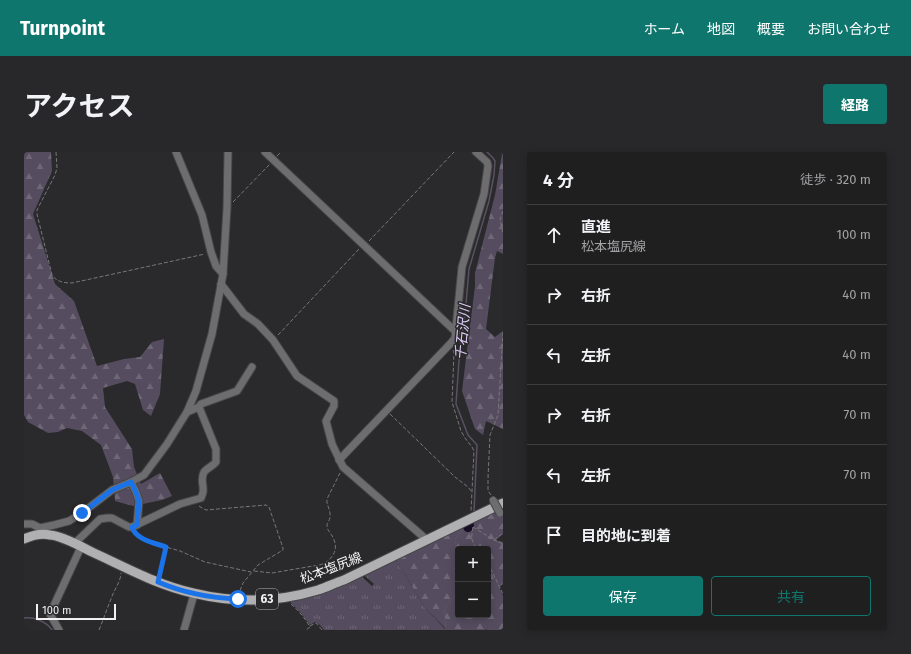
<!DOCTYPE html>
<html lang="ja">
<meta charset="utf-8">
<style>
body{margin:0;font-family:"Fira Sans","Noto Sans JP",sans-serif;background:#282729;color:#f1f3f6}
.controls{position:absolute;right:12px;bottom:12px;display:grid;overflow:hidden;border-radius:4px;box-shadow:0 2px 10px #0003}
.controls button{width:36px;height:36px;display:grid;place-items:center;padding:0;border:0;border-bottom:1px solid #3d3d3e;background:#201f20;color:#f1f3f6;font:20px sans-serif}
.scale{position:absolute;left:12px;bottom:10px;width:80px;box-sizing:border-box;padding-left:4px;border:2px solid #f1f1f2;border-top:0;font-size:11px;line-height:14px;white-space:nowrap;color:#f1f1f2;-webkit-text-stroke:3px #2a292b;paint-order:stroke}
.stop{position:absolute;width:12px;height:12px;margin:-9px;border:3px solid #1a73e8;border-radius:50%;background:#fff}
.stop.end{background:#1a73e8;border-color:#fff;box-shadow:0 1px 4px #0008}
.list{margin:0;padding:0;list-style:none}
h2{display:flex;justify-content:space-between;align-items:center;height:52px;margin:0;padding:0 16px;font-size:17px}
h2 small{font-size:13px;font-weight:400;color:#a2a2a5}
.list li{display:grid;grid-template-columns:26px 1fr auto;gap:12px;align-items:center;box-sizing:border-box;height:60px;padding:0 16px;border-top:1px solid #3d3d3e}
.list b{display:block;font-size:15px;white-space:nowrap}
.list p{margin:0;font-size:13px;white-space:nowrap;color:#a2a2a5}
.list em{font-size:13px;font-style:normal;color:#a2a2a5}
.actions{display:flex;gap:8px;padding:12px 16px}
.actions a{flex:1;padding:9px 0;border:1px solid #0f766e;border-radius:4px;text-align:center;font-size:14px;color:#0f766e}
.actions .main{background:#0f766e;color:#fff}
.icon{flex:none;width:22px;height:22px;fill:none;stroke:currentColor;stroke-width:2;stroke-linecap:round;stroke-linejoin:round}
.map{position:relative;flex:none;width:479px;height:478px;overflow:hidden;border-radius:4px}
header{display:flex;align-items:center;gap:24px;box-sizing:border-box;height:56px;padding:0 20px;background:#0f766e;color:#fff}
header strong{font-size:19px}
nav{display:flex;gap:22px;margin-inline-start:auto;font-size:14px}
.intro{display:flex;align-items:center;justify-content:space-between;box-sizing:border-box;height:96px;padding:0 24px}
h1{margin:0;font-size:28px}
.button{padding:10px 18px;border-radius:4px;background:#0f766e;color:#fff;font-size:14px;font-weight:700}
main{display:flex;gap:24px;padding:0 24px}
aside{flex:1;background:#201f20;border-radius:4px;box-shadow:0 2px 10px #0003}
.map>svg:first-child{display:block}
.grass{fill:url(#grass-tufts)}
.forest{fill:url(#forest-firs);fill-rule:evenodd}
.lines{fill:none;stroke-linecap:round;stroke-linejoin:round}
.stream{stroke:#5a5163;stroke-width:1.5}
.river{stroke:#190d26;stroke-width:10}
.minor-casing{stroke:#464547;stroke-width:9}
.major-casing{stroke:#464547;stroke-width:11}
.path{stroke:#787779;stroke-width:1;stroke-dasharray:4 2;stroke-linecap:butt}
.minor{stroke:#6d6c6e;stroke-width:7}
.major{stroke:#b0b0b2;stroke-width:9}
.minor-bridge-casing{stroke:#464547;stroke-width:9;stroke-linecap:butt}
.minor-bridge{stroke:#6d6c6e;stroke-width:7}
.route{stroke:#1a73e8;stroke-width:5}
.labels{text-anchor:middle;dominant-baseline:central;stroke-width:3;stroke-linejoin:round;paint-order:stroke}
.shield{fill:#2a292b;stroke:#b5b5b6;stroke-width:1}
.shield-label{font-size:12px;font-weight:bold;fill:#f1f1f2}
.street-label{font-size:13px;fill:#f1f1f2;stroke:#2a292b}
.water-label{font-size:14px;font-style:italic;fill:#e1cefa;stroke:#2a292b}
</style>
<header>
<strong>Turnpoint</strong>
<nav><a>ホーム</a><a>地図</a><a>概要</a><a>お問い合わせ</a></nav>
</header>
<div class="intro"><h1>アクセス</h1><a class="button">経路</a></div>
<main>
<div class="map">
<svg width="479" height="478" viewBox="0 0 479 478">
<defs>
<pattern id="grass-tufts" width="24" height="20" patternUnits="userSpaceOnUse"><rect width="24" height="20" fill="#554d5f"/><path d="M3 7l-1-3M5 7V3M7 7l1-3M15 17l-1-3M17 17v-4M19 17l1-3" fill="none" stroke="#6e6776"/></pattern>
<pattern id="forest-firs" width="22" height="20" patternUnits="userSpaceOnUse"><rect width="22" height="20" fill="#554d5f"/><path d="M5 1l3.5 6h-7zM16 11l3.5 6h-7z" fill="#6e6776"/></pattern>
</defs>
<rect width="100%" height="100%" fill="#2a292b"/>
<path class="grass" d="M 371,407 L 402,457 L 421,477 L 422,478 L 300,478 L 296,473 L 291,470 L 286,473 L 277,461 L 266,450 L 266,448 L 337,424 L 348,434 L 350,432 L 341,424 L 341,422 Z"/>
<g class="forest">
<path d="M 0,0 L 27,0 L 28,19 L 9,62 L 31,132 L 50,149 L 73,214 L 100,207 L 116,205 L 128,190 L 140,187 L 136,242 L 127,264 L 119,258 L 111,232 L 103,229 L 79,236 L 81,255 L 108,297 L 110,315 L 117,332 L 136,321 L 148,344 L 138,348 L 109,354 L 91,349 L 89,325 L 77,293 L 58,279 L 43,276 L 34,280 L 24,281 L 4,270 L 0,263 Z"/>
<path d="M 477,0 L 479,0 L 479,102 L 473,99 L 471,106 L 462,177 L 471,185 L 479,179 L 479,277 L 462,269 L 459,283 L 451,277 L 438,239 L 451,134 L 451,121 L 471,43 L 478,2 Z"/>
<path d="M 479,354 L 479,382 L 472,388 L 479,390 L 479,432 L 475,435 L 479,444 L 479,478 L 463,478 L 463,477 L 461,478 L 423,478 L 402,457 L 371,407 ZM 434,397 L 464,397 L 464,463 L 434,463 Z"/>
</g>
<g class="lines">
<g class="stream">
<path d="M 450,360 L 453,293 L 444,283 L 432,252 L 436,194 L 441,163 L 445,117 L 465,49 L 470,23 L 471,9 L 469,6 L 463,0"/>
<path d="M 434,402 C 428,387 431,383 444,375"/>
<path d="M 0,466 C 10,465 22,469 28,478"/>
<path d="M 422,478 L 420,461 L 422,454 L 429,446 L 434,435"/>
</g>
<path class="river" d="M 444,375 L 445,373"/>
<defs>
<g id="minor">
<path d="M 152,0 L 178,63 L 187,100 L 192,114 L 199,122"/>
<path d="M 241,0 L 432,180"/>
<path d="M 197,132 L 220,162 L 234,172 L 249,188 L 273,224 L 310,249 L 310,254 L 302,269 L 308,292 L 319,315 L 403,388"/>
<path d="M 175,255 L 177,252 L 213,239 L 228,215"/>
<path d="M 315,308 L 427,191 L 431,186 L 438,115 L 460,42 L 464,14 L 463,10 L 452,0"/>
<path d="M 107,330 L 112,340 L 115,349 L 113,373"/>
<path d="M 0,372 L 8,372 L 16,376"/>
<path d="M 15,382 L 16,376 L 30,373 L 45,369 L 58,361 L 88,338 L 107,330 L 120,323 L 143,292 L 163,260 L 172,239 L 188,182 L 199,122 L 203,56 L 204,0"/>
<path d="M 51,391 L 76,367 L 83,366 L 88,366 L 105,375 L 108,375 L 156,352 L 177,346 C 177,346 179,341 179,340 C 180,333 176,327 180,320 C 183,316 189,314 192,310 L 192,297 L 175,255 L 163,260"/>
<path d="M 35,478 L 26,462 L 57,395"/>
<path d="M 160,478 L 170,442"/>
</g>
<path id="major" d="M 0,387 C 9,383 17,381 26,383 C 39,384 56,394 68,400 C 101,415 133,433 169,441 C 210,451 254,450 294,438 C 303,435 311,431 320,428 L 479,351"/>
</defs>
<use href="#minor" class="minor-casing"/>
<use href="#major" class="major-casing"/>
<g class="path">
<path d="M 32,0 L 33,16 L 31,23 L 13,58 L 13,62 L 28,123 C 33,130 40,131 48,131 L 181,102"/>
<path d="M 253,4 L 257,0"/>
<path d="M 209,50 L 246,12"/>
<path d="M 479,59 L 476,67 L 479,81"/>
<path d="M 345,89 L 430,0"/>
<path d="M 254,183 L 335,97"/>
<path d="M 429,198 L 430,201 L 428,250 L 437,279 L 441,286 L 448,295 L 450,299 L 447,359"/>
<path d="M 366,262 L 431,325 L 444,335 L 448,340"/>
<path d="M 467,343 L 464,339 L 464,326 L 466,283 L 474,263 L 479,180"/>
<path d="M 175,354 L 178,356 L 182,358 L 242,353 L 245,355 L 259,396 L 259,398 L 234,413 L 219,431 L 215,441"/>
<path d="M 449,375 L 470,388 L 479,392"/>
<path d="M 449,375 C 447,385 447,389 453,397"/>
<path d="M 111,381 L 119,387 L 142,395 L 156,399 L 181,410 L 227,420"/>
<path d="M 470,388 L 479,381"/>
<path d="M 464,411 L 479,442"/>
<path d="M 230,419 L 248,421 L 295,413 C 306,411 315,399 310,388 C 309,383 303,379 303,374 C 303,371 306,368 306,365 C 307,358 302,353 303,347 L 316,321"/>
<path d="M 136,422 L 142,396"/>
<path d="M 267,452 C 275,459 281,466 286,475 L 282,478"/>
<path d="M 286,474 L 292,471 L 298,478"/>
<path d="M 75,478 C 80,466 84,454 89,442 C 92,435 97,428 97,421"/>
</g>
<use href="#minor" class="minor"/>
<use href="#major" class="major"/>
<defs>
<path id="minor-bridge" d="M 469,348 L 476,361"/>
</defs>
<use href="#minor-bridge" class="minor-bridge-casing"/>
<use href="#minor-bridge" class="minor-bridge"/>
</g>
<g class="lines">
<path class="route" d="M 58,361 L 88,338 L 107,330 L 112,340 L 115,349 L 113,373 L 108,375 C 112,388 131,391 142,395 L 134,430 C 160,441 186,446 214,447"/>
</g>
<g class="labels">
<rect class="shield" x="232" y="437" width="22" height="20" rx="3"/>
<g class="shield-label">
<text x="243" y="447">63</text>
</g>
<g class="street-label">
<text transform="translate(307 416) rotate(-21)">松本塩尻線</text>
</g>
<g class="water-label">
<text transform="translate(439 180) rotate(-85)">千石沢川</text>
</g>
</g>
</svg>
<div class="controls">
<button>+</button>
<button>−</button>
</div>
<div class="scale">100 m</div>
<div class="stop" style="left:214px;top:447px"></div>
<div class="stop end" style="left:58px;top:361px"></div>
</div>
<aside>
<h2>4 分<small>徒歩 · 320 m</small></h2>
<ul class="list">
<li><svg class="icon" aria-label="ahead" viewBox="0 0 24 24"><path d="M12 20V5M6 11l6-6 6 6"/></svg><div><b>直進</b><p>松本塩尻線</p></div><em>100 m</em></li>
<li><svg class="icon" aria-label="right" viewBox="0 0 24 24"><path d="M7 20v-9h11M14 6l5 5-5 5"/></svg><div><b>右折</b></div><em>40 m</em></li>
<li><svg class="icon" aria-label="left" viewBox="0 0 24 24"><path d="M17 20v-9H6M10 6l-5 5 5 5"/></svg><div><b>左折</b></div><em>40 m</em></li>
<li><svg class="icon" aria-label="right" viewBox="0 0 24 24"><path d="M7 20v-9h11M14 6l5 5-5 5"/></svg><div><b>右折</b></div><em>70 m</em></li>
<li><svg class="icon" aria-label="left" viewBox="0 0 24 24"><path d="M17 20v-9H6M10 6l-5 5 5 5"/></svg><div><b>左折</b></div><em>70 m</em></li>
<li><svg class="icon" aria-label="arrive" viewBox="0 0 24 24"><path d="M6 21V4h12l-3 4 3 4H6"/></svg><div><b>目的地に到着</b></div></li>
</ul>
<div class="actions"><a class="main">保存</a><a>共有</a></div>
</aside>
</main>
